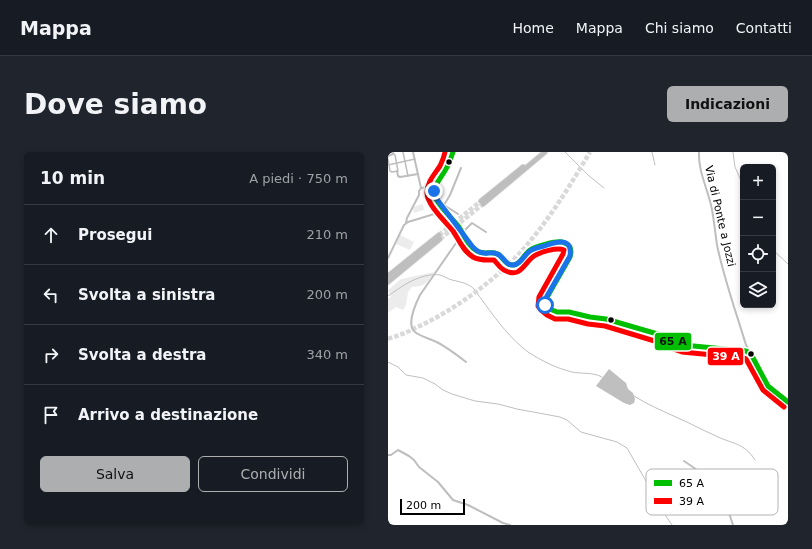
<!DOCTYPE html>
<html lang="it">
<meta charset="utf-8">
<style>
body{margin:0;font-family:"DejaVu Sans",sans-serif;background:#20242c;color:#f1f3f6}
.controls{position:absolute;right:12px;top:12px;display:grid;overflow:hidden;border-radius:6px;box-shadow:0 2px 6px #0003}
.controls button{width:36px;height:36px;display:grid;place-items:center;padding:0;border:0;border-bottom:1px solid #363941;background:#171b24;color:#f1f3f6;font:20px sans-serif}
.scale{position:absolute;left:12px;bottom:10px;width:65px;box-sizing:border-box;padding-left:4px;border:2px solid #000;border-top:0;font-size:11px;line-height:14px;white-space:nowrap;color:#000;-webkit-text-stroke:3px #fff;paint-order:stroke}
.stop{position:absolute;width:12px;height:12px;margin:-9px;border:3px solid #1a73e8;border-radius:50%;background:#fff}
.stop.end{background:#1a73e8;border-color:#fff;box-shadow:0 1px 4px #0008}
.list{margin:0;padding:0;list-style:none}
h2{display:flex;justify-content:space-between;align-items:center;height:52px;margin:0;padding:0 16px;font-size:17px}
h2 small{font-size:13px;font-weight:400;color:#9ea1a6}
.list li{display:grid;grid-template-columns:26px 1fr auto;gap:12px;align-items:center;box-sizing:border-box;height:60px;padding:0 16px;border-top:1px solid #363941}
.list b{display:block;font-size:15px;white-space:nowrap}
.list em{font-size:13px;font-style:normal;color:#9ea1a6}
.actions{display:flex;gap:8px;padding:12px 16px}
.actions a{flex:1;padding:9px 0;border:1px solid #adaeaf;border-radius:6px;text-align:center;font-size:14px;color:#adaeaf}
.actions .main{background:#adaeaf;color:#111}
.icon{flex:none;width:22px;height:22px;fill:none;stroke:currentColor;stroke-width:2;stroke-linecap:round;stroke-linejoin:round}
.map{position:relative;flex:none;width:400px;height:373px;overflow:hidden;border-radius:6px}
header{display:flex;align-items:center;gap:24px;box-sizing:border-box;height:56px;padding:0 20px;background:#171b24;border-bottom:1px solid #363941}
header strong{font-size:19px}
nav{display:flex;gap:22px;margin-inline-start:auto;font-size:14px}
.intro{display:flex;align-items:center;justify-content:space-between;box-sizing:border-box;height:96px;padding:0 24px}
h1{margin:0;font-size:28px}
.button{padding:10px 18px;border-radius:6px;background:#adaeaf;color:#111;font-size:14px;font-weight:700}
main{display:flex;gap:24px;padding:0 24px}
aside{flex:1;background:#171b24;border-radius:6px;box-shadow:0 2px 6px #0003}
.map>svg:first-child{display:block}
.green{fill:#ececec}
.water{fill:#bfbfbf}
.lines{fill:none;stroke-linecap:round;stroke-linejoin:round}
.stream{stroke:#bfbfbf;stroke-width:1}
.motorway-tunnel{stroke:#d9d9d9;stroke-width:4.5;stroke-dasharray:4.5 2;stroke-linecap:butt}
.motorway-casing{stroke:#dbdbdb;stroke-width:6}
.pedestrian{stroke:#bebebe;stroke-width:1.5}
.minor{stroke:#bebebe;stroke-width:2}
.secondary{stroke:#b8b8b8;stroke-width:3}
.motorway{stroke:#bebebe;stroke-width:4.5}
.bus-1-casing{stroke:#fff;stroke-width:8}
.bus-2-casing{stroke:#fff;stroke-width:8}
.bus-1{stroke:#00bf00;stroke-width:5}
.bus-2{stroke:#f00;stroke-width:5}
.route{stroke:#1a73e8;stroke-width:5}
.bus-dot{fill:#000;stroke:#fff;stroke-width:1.5}
.labels{text-anchor:middle;dominant-baseline:central;stroke-width:3;stroke-linejoin:round;paint-order:stroke}
.street-label{font-size:11px;fill:#000;stroke:#fff}
.key{fill:#fff;stroke:#b2b2b2;stroke-width:1}
.key-label{font-size:11px;fill:#000}
.line-badge{stroke:#fff;stroke-width:1.5}
.badge-label{font-size:11px;text-anchor:middle;font-weight:bold;fill:#fff}
.pale-badge-label{font-size:11px;text-anchor:middle;font-weight:bold;fill:#111}
</style>
<header>
<strong>Mappa</strong>
<nav><a>Home</a><a>Mappa</a><a>Chi siamo</a><a>Contatti</a></nav>
</header>
<div class="intro"><h1>Dove siamo</h1><a class="button">Indicazioni</a></div>
<main>
<aside>
<h2>10 min<small>A piedi · 750 m</small></h2>
<ul class="list">
<li><svg class="icon" aria-label="ahead" viewBox="0 0 24 24"><path d="M12 20V5M6 11l6-6 6 6"/></svg><div><b>Prosegui</b></div><em>210 m</em></li>
<li><svg class="icon" aria-label="left" viewBox="0 0 24 24"><path d="M17 20v-9H6M10 6l-5 5 5 5"/></svg><div><b>Svolta a sinistra</b></div><em>200 m</em></li>
<li><svg class="icon" aria-label="right" viewBox="0 0 24 24"><path d="M7 20v-9h11M14 6l5 5-5 5"/></svg><div><b>Svolta a destra</b></div><em>340 m</em></li>
<li><svg class="icon" aria-label="arrive" viewBox="0 0 24 24"><path d="M6 21V4h12l-3 4 3 4H6"/></svg><div><b>Arrivo a destinazione</b></div></li>
</ul>
<div class="actions"><a class="main">Salva</a><a>Condividi</a></div>
</aside>
<div class="map">
<svg width="400" height="373" viewBox="0 0 400 373">
<rect width="100%" height="100%" fill="#fff"/>
<g class="green">
<path d="M 35,52 L 36,58 L 26,61 L 24,55 Z"/>
<path d="M 12,83 L 26,90 L 22,98 L 8,92 Z"/>
<path d="M 46,120 C 38,131 39,134 24,135 L 20,140 L 18,153 L 15,158 L 8,155 L 0,161 L 0,147 L 3,145 L 0,138 L 13,127 Z"/>
</g>
<path class="water" d="M 221,217 L 238,231 L 240,237 L 245,241 L 247,247 L 246,251 L 242,253 L 236,251 L 208,234 Z"/>
<g class="lines">
<g class="stream">
<path d="M 177,0 L 200,23 L 216,36"/>
<path d="M 264,0 L 267,13"/>
<path d="M 345,0 L 347,15 L 355,33"/>
<path d="M 385,98 L 400,112"/>
<path d="M 0,144 C 13,135 22,128 37,124 C 42,123 48,122 52,123 C 56,124 60,127 64,128 C 72,130 80,131 86,137 C 90,142 93,147 97,152 C 109,169 123,187 140,200 C 154,209 168,216 184,220 C 194,222 205,220 214,225"/>
<path d="M 0,210 L 10,215 L 18,223 L 35,226 L 47,232 L 55,238 L 64,242 L 87,249 L 110,252 L 129,257 L 172,265 L 179,268 L 193,280 L 229,290 L 239,296 L 262,336 L 266,349 L 271,354 L 284,373"/>
<path d="M 246,244 C 260,253 275,259 290,266 C 302,271 314,278 326,283 C 343,292 356,290 367,308"/>
</g>
<g class="motorway-tunnel">
<path d="M 51,83 L 93,49"/>
<path d="M 52,87 L 95,52"/>
<path d="M 0,187 C 8,184 16,182 23,178 C 64,160 109,128 138,94 C 163,65 183,32 202,0"/>
</g>
<defs>
<g id="motorway">
<path d="M 93,49 L 135,15"/>
<path d="M 95,52 L 157,0"/>
<path d="M 0,124 L 51,83"/>
<path d="M 0,130 L 52,87"/>
</g>
</defs>
<use href="#motorway" class="motorway-casing"/>
<g class="pedestrian">
<path d="M 15,0 L 20,24"/>
<path d="M 0,7 L 2,19 L 4,20 L 10,19 L 7,3 L 5,1"/>
<path d="M 0,13 L 27,7"/>
</g>
<g class="minor">
<path d="M 25,0 L 33,36"/>
<path d="M 311,0 C 310,18 319,36 323,53 C 326,66 327,80 329,93 C 336,127 348,160 358,193 L 361,198 L 361,200"/>
<path d="M 0,4 L 5,2 L 5,0"/>
<path d="M 9,19 L 10,24 L 12,25 L 30,22"/>
<path d="M 33,36 L 41,35 L 46,37"/>
<path d="M 56,53 L 62,43 L 73,16"/>
<path d="M 56,53 L 70,62"/>
<path d="M 18,71 L 19,66 L 31,43 L 31,39 L 33,36"/>
<path d="M 74,81 L 84,71 L 98,80"/>
<path d="M 76,83 L 68,91 L 32,143 C 28,151 18,173 27,180 C 32,184 39,186 44,188 C 55,192 69,203 78,210"/>
<path d="M 0,106 L 16,73 L 20,70 L 56,59"/>
<path d="M 0,303 L 3,303 L 10,298 L 21,304 L 26,308 L 31,315 L 50,330 L 65,348 L 80,353 L 115,371 L 122,373"/>
<path d="M 296,309 C 305,315 327,330 333,340 C 338,349 341,362 345,373"/>
</g>
<path class="secondary" d="M 65,0 L 58,17 L 47,34 L 46,42 C 51,55 63,65 71,76 C 77,84 81,95 90,100 C 97,103 105,99 111,103 C 116,106 116,112 122,113 C 131,115 135,104 141,99 C 145,96 168,89 173,90 C 175,90 177,91 179,92 C 184,95 183,101 182,105 L 158,147 L 157,153 L 162,157 L 169,160 L 181,160 L 202,165 L 218,167 L 273,183 L 288,191 L 295,193 L 352,198 L 358,199 L 363,202 L 380,234 L 400,250"/>
<use href="#motorway" class="motorway"/>
<defs>
<path id="bus-1" d="M 65,0 C 63,6 61,12 58,17 C 54,25 46,32 46,41 C 47,51 65,67 71,75 C 76,83 80,94 89,99 C 95,103 103,99 110,102 C 115,105 117,113 124,113 C 133,113 135,103 142,98 C 148,94 167,89 174,90 C 177,91 180,92 182,95 L 183,100 L 182,105 L 158,147 L 157,153 L 162,157 L 169,160 L 181,160 L 202,165 L 218,167 L 273,183 L 288,191 L 295,193 L 358,199 L 363,202 L 380,234 L 400,250"/>
<path id="bus-2" d="M 57,0 C 56,5 54,10 52,14 C 46,23 39,30 39,41 C 39,53 58,70 65,79 C 71,88 75,99 85,105 C 92,109 99,108 106,108 C 110,112 112,117 118,119 C 133,126 136,111 146,104 C 152,100 169,95 176,98 L 175,102 L 151,145 L 150,154 L 153,158 L 159,163 L 167,167 L 180,167 L 200,172 L 217,174 L 270,190 L 285,197 L 294,200 L 356,206 L 358,207 L 375,238 L 396,255"/>
</defs>
<use href="#bus-1" class="bus-1-casing"/>
<use href="#bus-2" class="bus-2-casing"/>
<use href="#bus-1" class="bus-1"/>
<use href="#bus-2" class="bus-2"/>
</g>
<g class="lines">
<path class="route" d="M 46,39 L 46,42 L 48,46 L 84,94 C 88,99 93,102 100,101 C 103,101 106,100 109,102 C 116,104 117,114 126,113 C 133,112 136,103 142,99 C 146,96 152,95 156,94 C 167,90 185,84 182,104 L 159,144 L 157,149 L 157,153"/>
</g>
<g class="bus-dot">
<circle cx="61" cy="10" r="3.5"/>
<circle cx="223" cy="168" r="3.5"/>
<circle cx="363" cy="202" r="3.5"/>
</g>
<g class="labels">
<g class="street-label">
<text transform="translate(332 64) rotate(77)">Via di Ponte a Jozzi</text>
</g>
</g>
<rect x="258" y="317" width="132" height="46" rx="6" class="key"/>
<rect x="266" y="328" width="18" height="6" fill="#00bf00"/>
<rect x="266" y="346" width="18" height="6" fill="#f00"/>
<g class="key-label">
<text x="291" y="335">65 A</text>
<text x="291" y="353">39 A</text>
</g>
<g class="line-badge">
<rect x="266" y="180" width="38" height="19" rx="4" fill="#00bf00"/>
<rect x="319" y="195" width="37" height="19" rx="4" fill="#f00"/>
</g>
<g class="badge-label">
<text x="338" y="208">39 A</text>
</g>
<g class="pale-badge-label">
<text x="285" y="193">65 A</text>
</g>
</svg>
<div class="controls">
<button>+</button>
<button>−</button>
<button><svg class="icon" aria-label="locate" viewBox="0 0 24 24"><circle cx="12" cy="12" r="6"/><path d="M12 2v4M12 18v4M2 12h4M18 12h4"/></svg></button>
<button><svg class="icon" aria-label="layers" viewBox="0 0 24 24"><path d="M12 4l9 5-9 5-9-5zM3 14l9 5 9-5"/></svg></button>
</div>
<div class="scale">200 m</div>
<div class="stop" style="left:157px;top:153px"></div>
<div class="stop end" style="left:46px;top:39px"></div>
</div>
</main>
